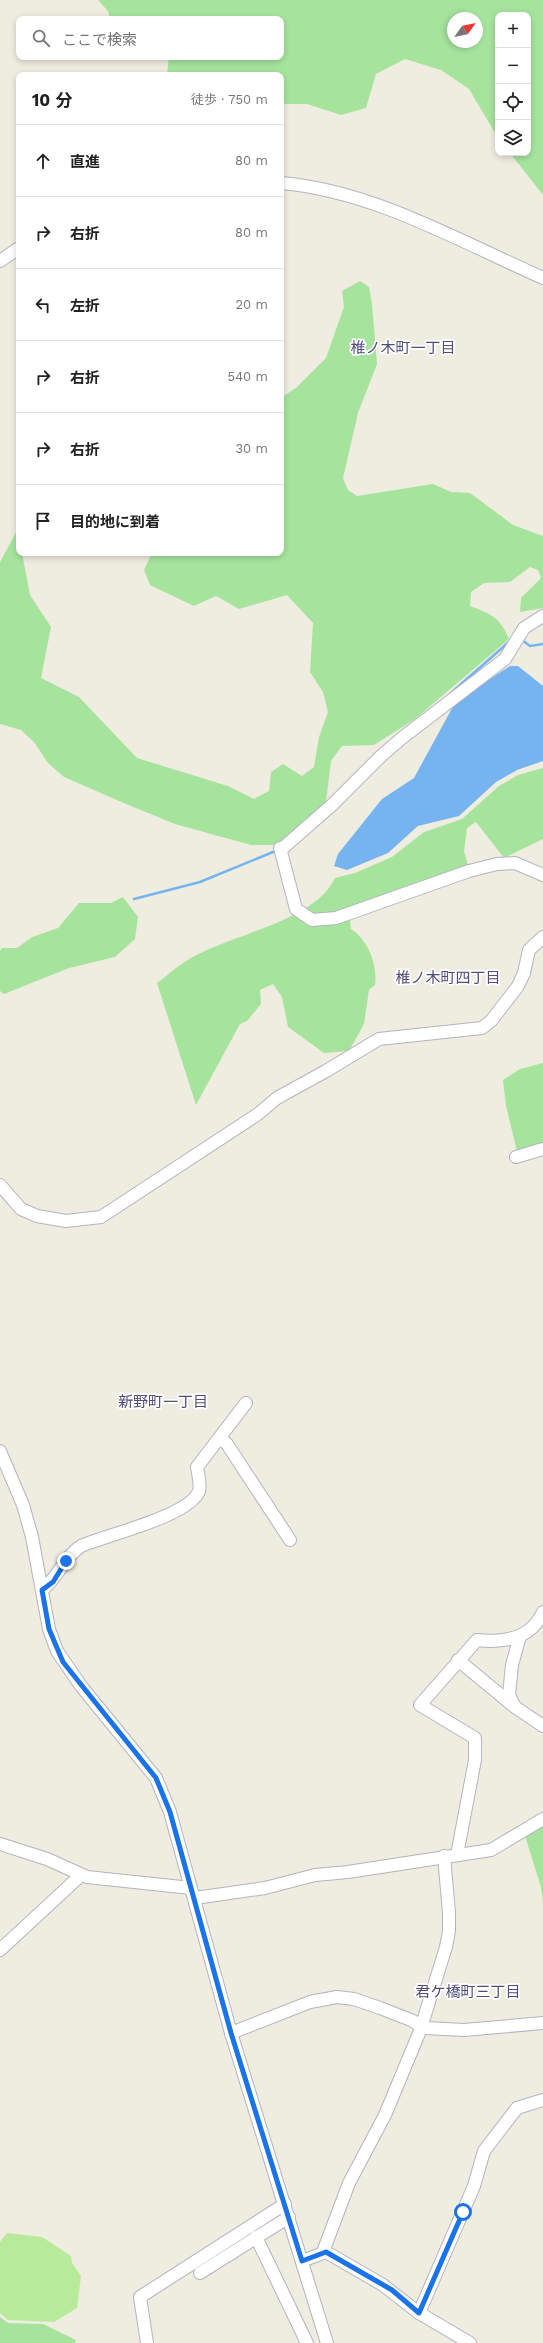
<!DOCTYPE html>
<html lang="ja">
<meta charset="utf-8">
<style>
body{margin:0;font-family:"Work Sans","Noto Sans JP",sans-serif;background:#f2f2f2;color:#222}
.controls{position:absolute;right:12px;top:12px;display:grid;overflow:hidden;border-radius:8px;box-shadow:0 2px 6px #0003}
.controls button{width:36px;height:36px;display:grid;place-items:center;padding:0;border:0;border-bottom:1px solid #e0e0e0;background:#fff;color:#222;font:20px sans-serif}
.compass{position:absolute;left:447px;top:12px;width:36px;height:36px;border-radius:50%;background:#fff;box-shadow:0 2px 6px #0003;rotate:57deg}
.stop{position:absolute;width:12px;height:12px;margin:-9px;border:3px solid #1a73e8;border-radius:50%;background:#fff}
.stop.end{background:#1a73e8;border-color:#fff;box-shadow:0 1px 4px #0008}
.list{margin:0;padding:0;list-style:none}
h2{display:flex;justify-content:space-between;align-items:center;height:52px;margin:0;padding:0 16px;font-size:17px}
h2 small{font-size:13px;font-weight:400;color:#767676}
.list li{display:grid;grid-template-columns:26px 1fr auto;gap:12px;align-items:center;box-sizing:border-box;height:72px;padding:0 16px;border-top:1px solid #e0e0e0}
.list b{display:block;font-size:15px;white-space:nowrap}
.list em{font-size:13px;font-style:normal;color:#767676}
.icon{flex:none;width:22px;height:22px;fill:none;stroke:currentColor;stroke-width:2;stroke-linecap:round;stroke-linejoin:round}
.map{position:relative;flex:none;width:543px;height:2343px;overflow:hidden}
.search{position:absolute;background:#fff;box-shadow:0 2px 6px #0003;left:16px;top:16px;width:268px;height:44px;display:flex;align-items:center;gap:10px;box-sizing:border-box;padding:0 14px;border-radius:8px;color:#767676;font-size:15px}
.panel{position:absolute;background:#fff;box-shadow:0 2px 6px #0003;left:16px;top:72px;width:268px;height:484px;border-radius:8px}
.map>svg:first-child{display:block}
.green{fill:#a6e49e;fill-rule:evenodd}
.pitch{fill:#b7eb9a}
.water{fill:#75b4ef}
.lines{fill:none;stroke-linecap:round;stroke-linejoin:round}
.stream{stroke:#75b4ef;stroke-width:2.5}
.minor-casing{stroke:#b4b3c0;stroke-width:14}
.minor{stroke:#fff;stroke-width:12}
.route{stroke:#1a73e8;stroke-width:5}
.labels{text-anchor:middle;dominant-baseline:central;stroke-width:3.5;stroke-linejoin:round;paint-order:stroke}
.neighbourhood-label{font-size:15px;fill:#4f4d7f;stroke:#fff}
</style>
<div class="map">
<svg width="543" height="2343" viewBox="0 0 543 2343">
<rect width="100%" height="100%" fill="#efece0"/>
<g class="green">
<path d="M 98,0 L 543,0 L 543,195 L 510,153 L 528,153 L 528,15 L 498,15 L 498,138 L 469,89 L 441,70 L 405,59 L 376,74 L 366,108 L 341,115 L 307,104 L 281,104 L 281,75 L 167,75 L 169,57 L 281,57 L 281,19 L 110,19 L 108,11 ZM 453,18 L 477,18 L 477,42 L 453,42 Z"/>
<path d="M 360,281 L 369,287 L 372,304 L 377,364 L 358,413 L 343,478 L 348,490 L 357,496 L 433,484 L 451,492 L 470,493 L 513,525 L 543,536 L 543,608 L 520,612 L 521,598 L 541,578 L 538,570 L 530,567 L 510,582 L 484,583 L 471,592 L 470,606 C 491,614 500,617 509,639 L 415,719 L 374,745 L 342,746 L 331,761 L 326,802 L 279,845 L 251,845 L 175,824 L 126,804 L 64,777 L 48,763 L 34,742 L 21,730 L 0,724 L 0,562 L 19,527 L 19,553 L 22,553 L 30,595 L 51,627 L 41,678 L 79,697 L 137,758 L 228,786 L 254,799 L 269,791 L 271,772 L 283,764 L 302,776 L 314,767 L 319,737 L 328,712 L 323,692 L 310,672 L 313,623 L 287,595 L 239,609 L 216,596 L 194,606 L 150,585 L 144,570 L 152,553 L 281,553 L 281,398 L 297,387 L 326,358 L 344,307 L 342,291 Z"/>
<path d="M 543,768 L 543,839 L 504,858 L 476,822 L 467,828 L 464,851 L 468,865 L 359,906 L 350,921 L 351,929 C 368,940 378,965 375,985 L 369,990 L 364,1024 L 349,1051 L 324,1053 L 288,1027 L 282,997 L 273,984 L 260,990 L 261,1004 L 247,1021 L 240,1024 L 196,1105 L 157,983 C 167,976 176,967 186,961 C 227,935 315,922 335,878 L 355,873 L 392,857 L 424,832 L 462,819 L 499,786 L 518,775 Z"/>
<path d="M 123,897 L 138,917 L 135,939 L 115,957 L 69,968 L 4,994 L 0,991 L 0,951 L 2,948 L 17,948 L 32,937 L 58,928 L 79,903 L 111,903 Z"/>
<path d="M 543,1063 L 543,1143 L 517,1151 L 506,1106 L 503,1080 L 520,1069 Z"/>
<path d="M 543,1826 L 543,1903 L 541,1887 L 525,1836 Z"/>
<path d="M 0,2317 L 8,2323 L 43,2324 L 76,2340 L 75,2343 L 0,2343 Z"/>
</g>
<path class="pitch" d="M 7,2233 L 42,2237 L 71,2256 L 72,2263 L 81,2276 L 77,2308 L 54,2322 L 8,2320 L 0,2313 L 0,2242 Z"/>
<path class="water" d="M 510,666 L 518,666 L 543,686 L 543,761 L 517,770 L 496,782 L 459,816 L 418,826 L 388,853 L 347,870 L 334,866 L 338,854 L 382,799 L 414,778 L 456,701 Z"/>
<g class="lines">
<g class="stream">
<path d="M 522,640 L 530,646 L 543,644"/>
<path d="M 451,693 L 510,641"/>
<path d="M 134,899 L 200,882 L 273,852"/>
</g>
<defs>
<g id="minor">
<path d="M 281,183 C 374,191 459,241 543,278"/>
<path d="M 0,261 L 19,248"/>
<path d="M 543,616 L 524,628 L 505,659 L 402,738 L 381,756 L 332,805 L 284,847 L 280,848 L 296,909 L 312,920 L 336,918 L 469,871 L 497,864 L 515,863 L 543,875"/>
<path d="M 516,1157 L 543,1149"/>
<path d="M 0,1185 L 21,1209 L 37,1216 L 66,1221 L 101,1217 L 258,1114 L 277,1098 L 326,1071 L 379,1039 L 482,1028 L 491,1021 L 518,986 L 524,973 L 529,950 L 543,937"/>
<path d="M 220,1438 L 227,1444 L 290,1540"/>
<path d="M 0,1451 L 23,1505 L 32,1537 L 49,1629 L 57,1651 L 81,1686 L 156,1778 L 170,1812 L 231,2033 L 327,2343"/>
<path d="M 42,1590 C 58,1578 64,1557 81,1546 C 106,1535 190,1516 199,1491 C 201,1483 198,1475 197,1467 L 246,1403"/>
<path d="M 458,1660 L 515,1707 L 543,1726"/>
<path d="M 515,1707 L 509,1695 L 512,1665 L 520,1636"/>
<path d="M 0,1844 L 47,1859 L 87,1877 L 191,1888"/>
<path d="M 457,1855 L 475,1760 L 475,1738 L 420,1705 L 477,1640 C 503,1643 531,1639 543,1612"/>
<path d="M 195,1898 L 265,1888 L 315,1875 L 348,1872 L 491,1850 L 543,1819"/>
<path d="M 0,1950 L 81,1875"/>
<path d="M 231,2033 L 310,2002 L 337,1997 L 354,1999 L 380,2008 L 411,2020 L 425,2028 L 464,2030 L 543,2023"/>
<path d="M 256,2237 L 307,2343"/>
<path d="M 323,2252 L 349,2183 L 385,2115 L 420,2031 L 446,1947 L 449,1931 L 449,1913 L 444,1856"/>
<path d="M 302,2261 L 326,2252 L 383,2285 L 419,2313 L 470,2343"/>
<path d="M 200,2273 L 289,2217"/>
<path d="M 419,2313 L 474,2186 L 484,2151 L 517,2108 L 543,2100"/>
<path d="M 147,2343 L 140,2297 L 285,2204"/>
</g>
</defs>
<use href="#minor" class="minor-casing"/>
<use href="#minor" class="minor"/>
</g>
<g class="lines">
<path class="route" d="M 66,1561 L 53,1582 L 42,1590 L 49,1629 L 63,1662 L 156,1778 L 170,1812 L 231,2033 L 302,2261 L 326,2252 L 392,2290 L 419,2313 L 463,2212"/>
</g>
<g class="labels">
<g class="neighbourhood-label">
<text x="403" y="348">椎ノ木町一丁目</text>
<text x="448" y="978">椎ノ木町四丁目</text>
<text x="163" y="1402">新野町一丁目</text>
<text x="468" y="1992">君ケ橋町三丁目</text>
</g>
</g>
</svg>
<div class="controls">
<button>+</button>
<button>−</button>
<button><svg class="icon" aria-label="locate" viewBox="0 0 24 24"><circle cx="12" cy="12" r="6"/><path d="M12 2v4M12 18v4M2 12h4M18 12h4"/></svg></button>
<button><svg class="icon" aria-label="layers" viewBox="0 0 24 24"><path d="M12 4l9 5-9 5-9-5zM3 14l9 5 9-5"/></svg></button>
</div>
<svg class="compass" viewBox="-18 -18 36 36"><path d="M0-13l5 13h-10z" fill="#e53935"/><path d="M0 13l5-13h-10z" fill="#767676"/></svg>
<div class="stop" style="left:463px;top:2212px"></div>
<div class="stop end" style="left:66px;top:1561px"></div>
<div class="search"><svg class="icon" aria-label="search" viewBox="0 0 24 24"><circle cx="10" cy="10" r="6"/><path d="M15 15l6 6"/></svg>ここで検索</div>
<section class="panel">
<h2>10 分<small>徒歩 · 750 m</small></h2>
<ul class="list">
<li><svg class="icon" aria-label="ahead" viewBox="0 0 24 24"><path d="M12 20V5M6 11l6-6 6 6"/></svg><div><b>直進</b></div><em>80 m</em></li>
<li><svg class="icon" aria-label="right" viewBox="0 0 24 24"><path d="M7 20v-9h11M14 6l5 5-5 5"/></svg><div><b>右折</b></div><em>80 m</em></li>
<li><svg class="icon" aria-label="left" viewBox="0 0 24 24"><path d="M17 20v-9H6M10 6l-5 5 5 5"/></svg><div><b>左折</b></div><em>20 m</em></li>
<li><svg class="icon" aria-label="right" viewBox="0 0 24 24"><path d="M7 20v-9h11M14 6l5 5-5 5"/></svg><div><b>右折</b></div><em>540 m</em></li>
<li><svg class="icon" aria-label="right" viewBox="0 0 24 24"><path d="M7 20v-9h11M14 6l5 5-5 5"/></svg><div><b>右折</b></div><em>30 m</em></li>
<li><svg class="icon" aria-label="arrive" viewBox="0 0 24 24"><path d="M6 21V4h12l-3 4 3 4H6"/></svg><div><b>目的地に到着</b></div></li>
</ul>
</section>
</div>
